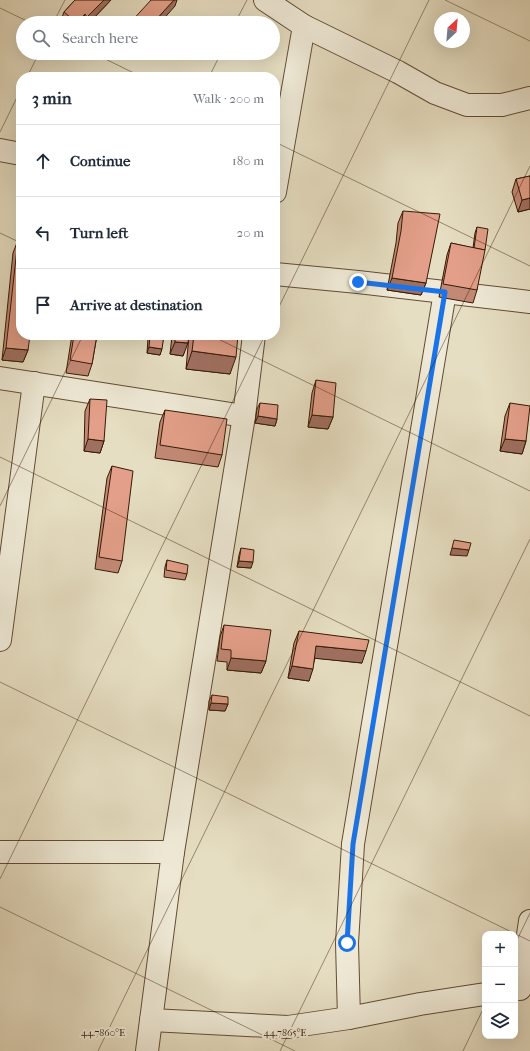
<!DOCTYPE html>
<meta charset="utf-8">
<style>
body{margin:0;font-family:"IM FELL French Canon",serif;background:#f6f6f7;color:#1f2937}
.controls{position:absolute;right:12px;bottom:12px;display:grid;overflow:hidden;border-radius:8px;box-shadow:0 4px 16px #0002}
.controls button{width:36px;height:36px;display:grid;place-items:center;padding:0;border:0;border-bottom:1px solid #e0e1e3;background:#fff;color:#1f2937;font:20px sans-serif}
.compass{position:absolute;left:434px;top:12px;width:36px;height:36px;border-radius:50%;background:#fff;box-shadow:0 4px 16px #0002;rotate:26deg}
.stop{position:absolute;width:12px;height:12px;margin:-9px;border:3px solid #1a73e8;border-radius:50%;background:#fff}
.stop.end{background:#1a73e8;border-color:#fff;box-shadow:0 1px 4px #0008}
.list{margin:0;padding:0;list-style:none}
h2{display:flex;justify-content:space-between;align-items:center;height:52px;margin:0;padding:0 16px;font-size:17px}
h2 small{font-size:13px;font-weight:400;color:#747a83}
.list li{display:grid;grid-template-columns:26px 1fr auto;gap:12px;align-items:center;box-sizing:border-box;height:72px;padding:0 16px;border-top:1px solid #e0e1e3}
.list b{display:block;font-size:15px;white-space:nowrap}
.list em{font-size:13px;font-style:normal;color:#747a83}
.icon{flex:none;width:22px;height:22px;fill:none;stroke:currentColor;stroke-width:2;stroke-linecap:round;stroke-linejoin:round}
.map{position:relative;flex:none;width:530px;height:1051px;overflow:hidden}
.search{position:absolute;background:#fff;box-shadow:0 4px 16px #0002;left:16px;top:16px;width:264px;height:44px;display:flex;align-items:center;gap:10px;box-sizing:border-box;padding:0 14px;border-radius:22px;color:#747a83;font-size:15px}
.panel{position:absolute;background:#fff;box-shadow:0 4px 16px #0002;left:16px;top:72px;width:264px;height:268px;border-radius:16px}
.map>svg:first-child{display:block}
.lines{fill:none;stroke-linecap:round;stroke-linejoin:round}
.street-casing{stroke:#624c34;stroke-width:24}
.street{stroke:#efead7;stroke-width:22}
.wall{fill:#c38976;stroke:#361b05}
.shaded-wall{fill:#9f6f60;stroke:#361b05}
.building{fill:#e39f89;stroke:#361b05}
.route{stroke:#1a73e8;stroke-width:5}
.ticks{fill:none;stroke:#361b05;stroke-width:1;stroke-opacity:0.45}
.ticks-label{font-size:10px;text-anchor:middle;fill:#361b05;stroke:#efead7;stroke-width:4;stroke-linejoin:round;paint-order:stroke}
</style>
<div class="map">
<svg width="530" height="1051" viewBox="0 0 530 1051">
<rect width="100%" height="100%" fill="#e6dec2"/>
<filter id="stains"><feTurbulence type="fractalNoise" baseFrequency=".005" numOctaves="4"/><feColorMatrix values="0 0 0 0 .2 0 0 0 0 .09 0 0 0 0 .02 0 0 0 .5 -.17"/></filter>
<radialGradient id="worn" r=".72"><stop offset=".6" stop-color="#630" stop-opacity="0"/><stop offset="1" stop-color="#630" stop-opacity=".3"/></radialGradient>
<g class="lines">
<defs>
<g id="street">
<path d="M 265,0 L 304,26 L 398,72 L 435,93 L 467,105 L 502,105 L 530,98"/>
<path d="M 0,150 L 21,154"/>
<path d="M 275,192 L 304,26"/>
<path d="M 275,274 L 358,282 L 530,302"/>
<path d="M 0,378 L 244,416"/>
<path d="M 0,640 L 34,383"/>
<path d="M 0,852 L 173,852"/>
<path d="M 520,989 L 530,921"/>
<path d="M 349,1018 L 347,943 L 353,844 L 445,292"/>
<path d="M 151,1020 L 288,1027 L 349,1018 L 420,1004 L 485,994"/>
<path d="M 147,1051 L 173,852 L 244,416 L 254,335"/>
</g>
</defs>
<use href="#street" class="street-casing"/>
<use href="#street" class="street"/>
</g>
<g class="wall">
<path d="M 75,0 L 111,0 L 89,23 L 60,23 L 64,12 Z"/>
<path d="M 530,176 L 530,209 L 518,212 L 512,192 L 516,179 Z"/>
<path d="M 403,211 L 426,283 L 421,295 L 387,290 L 396,243 L 398,223 Z"/>
<path d="M 477,227 L 477,290 L 473,303 L 439,297 L 447,255 L 451,243 L 473,248 L 475,233 Z"/>
<path d="M 18,240 L 28,350 L 23,362 L 2,360 L 13,253 Z"/>
<path d="M 73,335 L 97,335 L 92,364 L 88,376 L 66,373 L 71,341 Z"/>
<path d="M 149,335 L 164,335 L 160,355 L 147,353 L 148,338 Z"/>
<path d="M 165,335 L 189,335 L 183,356 L 170,354 L 172,336 Z"/>
<path d="M 189,335 L 238,335 L 230,374 L 186,369 Z"/>
<path d="M 316,380 L 333,417 L 328,429 L 308,427 L 312,393 Z"/>
<path d="M 90,399 L 104,441 L 100,453 L 84,451 L 85,411 Z"/>
<path d="M 260,403 L 277,419 L 275,426 L 255,423 L 257,409 Z"/>
<path d="M 510,403 L 526,441 L 522,454 L 500,451 L 505,416 Z"/>
<path d="M 165,410 L 222,455 L 218,467 L 155,458 L 160,422 Z"/>
<path d="M 112,466 L 122,561 L 118,573 L 95,569 L 107,478 Z"/>
<path d="M 241,548 L 251,568 L 237,567 L 239,555 Z"/>
<path d="M 167,560 L 187,574 L 185,580 L 164,577 L 165,567 Z"/>
<path d="M 224,625 L 266,661 L 261,673 L 227,670 L 227,662 L 217,661 L 220,637 Z"/>
<path d="M 299,631 L 362,663 L 315,658 L 309,681 L 288,678 L 294,643 Z"/>
<path d="M 212,695 L 228,704 L 225,711 L 209,710 L 209,701 Z"/>
</g>
<g class="shaded-wall">
<path d="M 104,0 L 111,0 L 89,23 L 85,23 L 87,17 Z"/>
<path d="M 174,0 L 177,0 L 175,6 L 160,23 L 153,23 Z"/>
<path d="M 85,14 L 82,23 L 77,23 Z"/>
<path d="M 530,198 L 530,209 L 518,212 L 522,200 Z"/>
<path d="M 392,278 L 426,283 L 421,295 L 387,290 Z"/>
<path d="M 175,342 L 188,343 L 183,356 L 170,354 Z"/>
<path d="M 149,347 L 162,349 L 160,355 L 147,353 Z"/>
<path d="M 6,348 L 28,350 L 23,362 L 2,360 Z"/>
<path d="M 192,351 L 236,357 L 230,374 L 186,369 Z"/>
<path d="M 312,415 L 333,417 L 328,429 L 308,427 Z"/>
<path d="M 258,416 L 277,419 L 275,426 L 255,423 Z"/>
<path d="M 88,439 L 104,441 L 100,453 L 84,451 Z"/>
<path d="M 505,439 L 526,441 L 522,454 L 500,451 Z"/>
<path d="M 452,548 L 469,550 L 467,556 L 450,555 Z"/>
<path d="M 239,561 L 253,562 L 251,568 L 237,567 Z"/>
<path d="M 316,646 L 366,651 L 362,663 L 312,658 Z"/>
<path d="M 231,658 L 266,661 L 261,673 L 227,670 Z"/>
<path d="M 292,666 L 313,669 L 309,681 L 288,678 Z"/>
<path d="M 211,703 L 228,704 L 225,711 L 209,710 Z"/>
</g>
<g class="building">
<path d="M 75,0 L 104,0 L 87,17 L 85,14 L 77,23 L 64,12 Z"/>
<path d="M 151,0 L 174,0 L 153,23 L 130,23 Z"/>
<path d="M 530,176 L 530,198 L 522,200 L 516,179 Z"/>
<path d="M 403,211 L 440,214 L 426,283 L 392,278 L 401,231 Z"/>
<path d="M 477,227 L 488,229 L 485,250 L 474,248 Z"/>
<path d="M 18,240 L 21,241 L 21,335 L 30,335 L 28,350 L 6,348 Z"/>
<path d="M 451,243 L 485,250 L 477,290 L 443,284 Z"/>
<path d="M 74,335 L 97,335 L 92,364 L 70,360 Z"/>
<path d="M 150,335 L 164,335 L 162,349 L 149,347 Z"/>
<path d="M 175,335 L 189,335 L 188,343 L 175,342 Z"/>
<path d="M 194,335 L 238,335 L 236,357 L 192,351 Z"/>
<path d="M 316,380 L 336,383 L 333,417 L 312,415 Z"/>
<path d="M 90,399 L 107,400 L 104,441 L 88,439 Z"/>
<path d="M 260,403 L 278,405 L 277,419 L 258,416 Z"/>
<path d="M 510,403 L 530,406 L 526,441 L 505,439 Z"/>
<path d="M 165,410 L 227,419 L 222,455 L 160,445 Z"/>
<path d="M 112,466 L 133,471 L 122,561 L 99,557 Z"/>
<path d="M 454,540 L 471,543 L 469,550 L 452,548 Z"/>
<path d="M 241,548 L 254,550 L 253,562 L 239,561 Z"/>
<path d="M 167,560 L 188,565 L 187,574 L 166,570 Z"/>
<path d="M 224,625 L 271,630 L 266,661 L 231,658 L 231,650 L 221,649 Z"/>
<path d="M 299,631 L 369,640 L 366,651 L 316,646 L 313,669 L 292,666 Z"/>
<path d="M 212,695 L 228,697 L 228,704 L 211,703 Z"/>
</g>
<g class="lines">
<path class="route" d="M 347,943 L 353,844 L 445,292 L 358,282"/>
</g>
<path class="ticks" d="M 445,0 L 530,41M 0,8 L 31,23M 53,23 L 65,0M 235,23 L 247,0M 93,53 L 142,77M 27,77 L 39,53M 209,77 L 221,53M 0,132 L 21,89M 275,142 L 530,266M 0,233 L 21,243M 275,315 L 429,0M 210,335 L 530,491M 0,457 L 530,716M 0,506 L 83,335M 0,682 L 530,941M 0,879 L 265,335M 0,907 L 295,1051M 515,944 L 530,913M 98,1051 L 530,166M 280,1051 L 530,539M 463,1051 L 485,1005"/>
<g class="ticks-label">
<text x="103" y="1036">44.7860°E</text>
<text x="285" y="1036">44.7865°E</text>
</g>
<rect width="100%" height="100%" filter="url(#stains)"/>
<rect width="100%" height="100%" fill="url(#worn)"/>
</svg>
<div class="controls">
<button>+</button>
<button>−</button>
<button><svg class="icon" aria-label="layers" viewBox="0 0 24 24"><path d="M12 4l9 5-9 5-9-5zM3 14l9 5 9-5"/></svg></button>
</div>
<svg class="compass" viewBox="-18 -18 36 36"><path d="M0-13l5 13h-10z" fill="#e53935"/><path d="M0 13l5-13h-10z" fill="#747a83"/></svg>
<div class="stop" style="left:347px;top:943px"></div>
<div class="stop end" style="left:358px;top:282px"></div>
<div class="search"><svg class="icon" aria-label="search" viewBox="0 0 24 24"><circle cx="10" cy="10" r="6"/><path d="M15 15l6 6"/></svg>Search here</div>
<section class="panel">
<h2>3 min<small>Walk · 200 m</small></h2>
<ul class="list">
<li><svg class="icon" aria-label="ahead" viewBox="0 0 24 24"><path d="M12 20V5M6 11l6-6 6 6"/></svg><div><b>Continue</b></div><em>180 m</em></li>
<li><svg class="icon" aria-label="left" viewBox="0 0 24 24"><path d="M17 20v-9H6M10 6l-5 5 5 5"/></svg><div><b>Turn left</b></div><em>20 m</em></li>
<li><svg class="icon" aria-label="arrive" viewBox="0 0 24 24"><path d="M6 21V4h12l-3 4 3 4H6"/></svg><div><b>Arrive at destination</b></div></li>
</ul>
</section>
</div>
